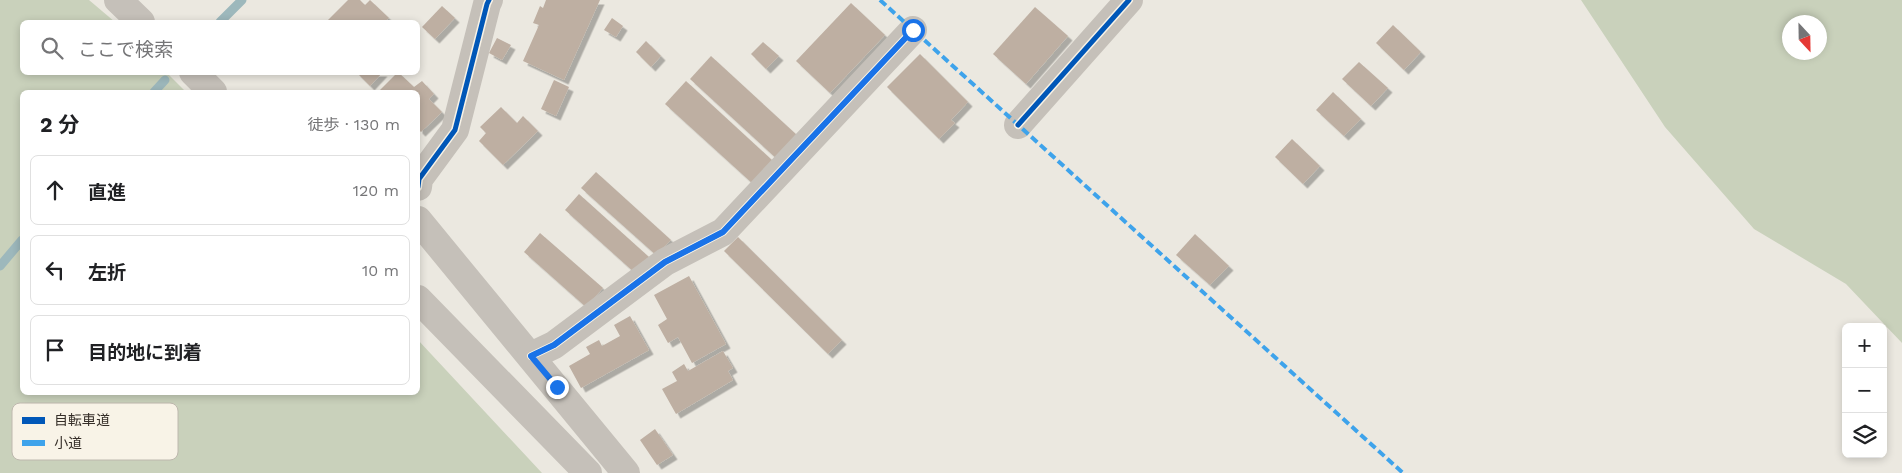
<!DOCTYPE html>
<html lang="ja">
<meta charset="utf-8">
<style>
body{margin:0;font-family:"Work Sans","Noto Sans JP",sans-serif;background:#f6f6f6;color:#202124}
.controls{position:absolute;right:15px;bottom:15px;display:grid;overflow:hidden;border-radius:8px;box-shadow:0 2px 8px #0003}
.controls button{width:45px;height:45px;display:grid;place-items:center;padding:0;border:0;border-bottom:1px solid #e0e0e0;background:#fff;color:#202124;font:25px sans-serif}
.compass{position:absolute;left:1782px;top:15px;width:45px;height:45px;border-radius:50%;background:#fff;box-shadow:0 2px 8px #0003;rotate:158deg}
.stop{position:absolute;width:15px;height:15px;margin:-11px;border:4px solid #1a73e8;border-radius:50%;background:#fff}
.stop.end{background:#1a73e8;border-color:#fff;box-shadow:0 1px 5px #0008}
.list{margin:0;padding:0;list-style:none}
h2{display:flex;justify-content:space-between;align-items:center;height:65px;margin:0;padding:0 20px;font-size:21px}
h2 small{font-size:16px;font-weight:400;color:#757577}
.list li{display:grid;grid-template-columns:32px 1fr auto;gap:15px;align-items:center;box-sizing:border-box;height:70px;margin:0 10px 10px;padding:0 10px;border:1px solid #e0e0e0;border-radius:8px}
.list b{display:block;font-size:19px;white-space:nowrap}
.list em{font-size:16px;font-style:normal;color:#757577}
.icon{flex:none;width:28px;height:28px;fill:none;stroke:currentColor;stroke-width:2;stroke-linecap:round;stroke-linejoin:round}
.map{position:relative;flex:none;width:1902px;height:473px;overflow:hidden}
.search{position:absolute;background:#fff;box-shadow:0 2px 8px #0003;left:20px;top:20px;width:400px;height:55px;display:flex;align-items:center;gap:12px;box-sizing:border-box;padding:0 18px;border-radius:8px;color:#757577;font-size:19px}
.panel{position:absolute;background:#fff;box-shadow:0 2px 8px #0003;left:20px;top:90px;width:400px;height:305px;border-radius:8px}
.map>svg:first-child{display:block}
.green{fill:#c9d1bb;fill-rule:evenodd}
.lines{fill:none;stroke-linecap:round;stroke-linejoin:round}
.stream{stroke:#9db8bc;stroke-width:9}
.building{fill:#beafa2;filter:url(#shadow)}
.minor{stroke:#c5c0b9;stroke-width:28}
.quiet{stroke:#3ea3eb;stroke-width:4;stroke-dasharray:8 4;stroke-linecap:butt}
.cycleway-casing{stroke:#f8f3e7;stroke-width:8}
.cycleway{stroke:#0057b8;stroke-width:5}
.route{stroke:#1a73e8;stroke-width:6}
.key{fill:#f8f3e7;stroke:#beb8ae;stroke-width:1}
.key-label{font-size:14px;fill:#352e28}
</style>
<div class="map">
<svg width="1902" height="473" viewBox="0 0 1902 473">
<defs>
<filter id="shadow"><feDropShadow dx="4.5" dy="4.5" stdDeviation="0" flood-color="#0004"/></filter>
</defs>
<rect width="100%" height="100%" fill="#ebe8e0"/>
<g class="green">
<path d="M 0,0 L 89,0 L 115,22 L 22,22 L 22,72 L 167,73 L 186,92 L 22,92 L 22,392 L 418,392 L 418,340 L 542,473 L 0,473 Z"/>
<path d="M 1581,0 L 1902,0 L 1902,343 L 1846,284 L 1754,229 L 1665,127 ZM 1790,22 L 1820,22 L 1820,52 L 1790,52 Z"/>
</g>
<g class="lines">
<g class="stream">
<path d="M 220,22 L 242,0"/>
<path d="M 154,92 L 165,80"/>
<path d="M 0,266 L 22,240"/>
</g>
</g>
<g class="building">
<path d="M 348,0 L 360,0 L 365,5 L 370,0 L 389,18 L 384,22 L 326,22 Z"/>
<path d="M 546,0 L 600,0 L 564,80 L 523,61 L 539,25 L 533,23 L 540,6 L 543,8 Z"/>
<path d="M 851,3 L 885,35 L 830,93 L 796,61 Z"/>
<path d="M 442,6 L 455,18 L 435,39 L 422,27 Z"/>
<path d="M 1035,7 L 1068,36 L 1026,84 L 993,54 Z"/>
<path d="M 612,18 L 623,26 L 616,37 L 604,30 Z"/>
<path d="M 1393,25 L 1421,52 L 1404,70 L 1376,43 Z"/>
<path d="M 497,38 L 511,45 L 502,60 L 489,53 Z"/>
<path d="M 646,41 L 661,56 L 651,67 L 636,52 Z"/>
<path d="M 763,42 L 779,56 L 766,69 L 751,54 Z"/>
<path d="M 920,54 L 968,102 L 951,120 L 955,123 L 939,139 L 887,87 Z"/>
<path d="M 711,56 L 798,136 L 777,159 L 690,79 Z"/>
<path d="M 1359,62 L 1388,88 L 1371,106 L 1342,79 Z"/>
<path d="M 356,72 L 383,72 L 370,86 Z"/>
<path d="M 398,72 L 414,87 L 422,81 L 434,94 L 429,99 L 442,112 L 421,132 L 418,129 L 418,92 L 383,92 L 380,90 Z"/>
<path d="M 554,80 L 569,87 L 556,116 L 541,109 Z"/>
<path d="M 686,81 L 773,161 L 752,183 L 665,104 Z"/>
<path d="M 1333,92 L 1361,119 L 1344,136 L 1316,110 Z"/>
<path d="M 501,107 L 517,123 L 523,116 L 538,131 L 503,165 L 479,141 L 486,133 L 480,127 Z"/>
<path d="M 1292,139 L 1320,166 L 1303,184 L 1275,157 Z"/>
<path d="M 596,172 L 671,240 L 656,255 L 581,188 Z"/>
<path d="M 579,194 L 649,257 L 635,273 L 565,210 Z"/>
<path d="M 540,233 L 603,288 L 586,307 L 524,252 Z"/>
<path d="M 1195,234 L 1229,266 L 1210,285 L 1176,255 Z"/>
<path d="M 738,237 L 842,340 L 828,354 L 724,251 Z"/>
<path d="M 689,276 L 726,344 L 692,363 L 678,337 L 668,343 L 658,325 L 667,319 L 654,295 Z"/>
<path d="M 630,316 L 649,350 L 581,388 L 569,366 L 590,354 L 586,347 L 599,340 L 602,346 L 620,336 L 614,325 Z"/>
<path d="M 723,351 L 733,368 L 728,371 L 733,380 L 676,414 L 662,389 L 677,381 L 672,372 L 684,364 L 688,371 Z"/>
<path d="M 655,429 L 673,455 L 657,465 L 640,440 Z"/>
</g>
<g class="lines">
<g class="minor">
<path d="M 118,0 L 141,22"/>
<path d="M 193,72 L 213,92"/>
<path d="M 1018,125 L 1129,0"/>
<path d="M 418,187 L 419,179 L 455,130 L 487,4 L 489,0"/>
<path d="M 418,220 L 626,473"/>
<path d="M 418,299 L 588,473"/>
<path d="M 531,356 L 554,345 L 665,262 L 723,232 L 913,30"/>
</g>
<path class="quiet" d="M 880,0 L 1403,473"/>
<defs>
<g id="cycleway">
<path d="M 1018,125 L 1129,0"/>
<path d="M 418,187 L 419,179 L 455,130 L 487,4 L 489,0"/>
<path d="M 531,356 L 554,345 L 665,262 L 723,232 L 913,30"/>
</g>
</defs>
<use href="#cycleway" class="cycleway-casing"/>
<use href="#cycleway" class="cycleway"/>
</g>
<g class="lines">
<path class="route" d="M 557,387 L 531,356 L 554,345 L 665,262 L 723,232 L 913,30"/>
</g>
<rect x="12" y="403" width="166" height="57" rx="8" class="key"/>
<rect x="22" y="417" width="23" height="7" fill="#0057b8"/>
<rect x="22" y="440" width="23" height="6" fill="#3ea3eb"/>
<g class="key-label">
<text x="54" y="425">自転車道</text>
<text x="54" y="448">小道</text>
</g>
</svg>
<div class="controls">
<button>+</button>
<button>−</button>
<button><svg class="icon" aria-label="layers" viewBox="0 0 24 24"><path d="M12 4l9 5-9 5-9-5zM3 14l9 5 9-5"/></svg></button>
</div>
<svg class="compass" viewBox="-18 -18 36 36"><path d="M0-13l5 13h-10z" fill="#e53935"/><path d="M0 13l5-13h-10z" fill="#757577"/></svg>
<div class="stop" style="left:913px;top:30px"></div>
<div class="stop end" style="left:557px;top:387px"></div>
<div class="search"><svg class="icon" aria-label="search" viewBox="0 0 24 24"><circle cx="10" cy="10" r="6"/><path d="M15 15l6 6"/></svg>ここで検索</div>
<section class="panel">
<h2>2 分<small>徒歩 · 130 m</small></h2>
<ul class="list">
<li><svg class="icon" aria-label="ahead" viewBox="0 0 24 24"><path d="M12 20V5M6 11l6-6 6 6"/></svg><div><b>直進</b></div><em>120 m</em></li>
<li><svg class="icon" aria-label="left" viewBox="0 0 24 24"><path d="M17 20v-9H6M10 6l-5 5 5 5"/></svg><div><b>左折</b></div><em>10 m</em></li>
<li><svg class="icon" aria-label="arrive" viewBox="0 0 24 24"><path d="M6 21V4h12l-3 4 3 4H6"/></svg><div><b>目的地に到着</b></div></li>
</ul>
</section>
</div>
